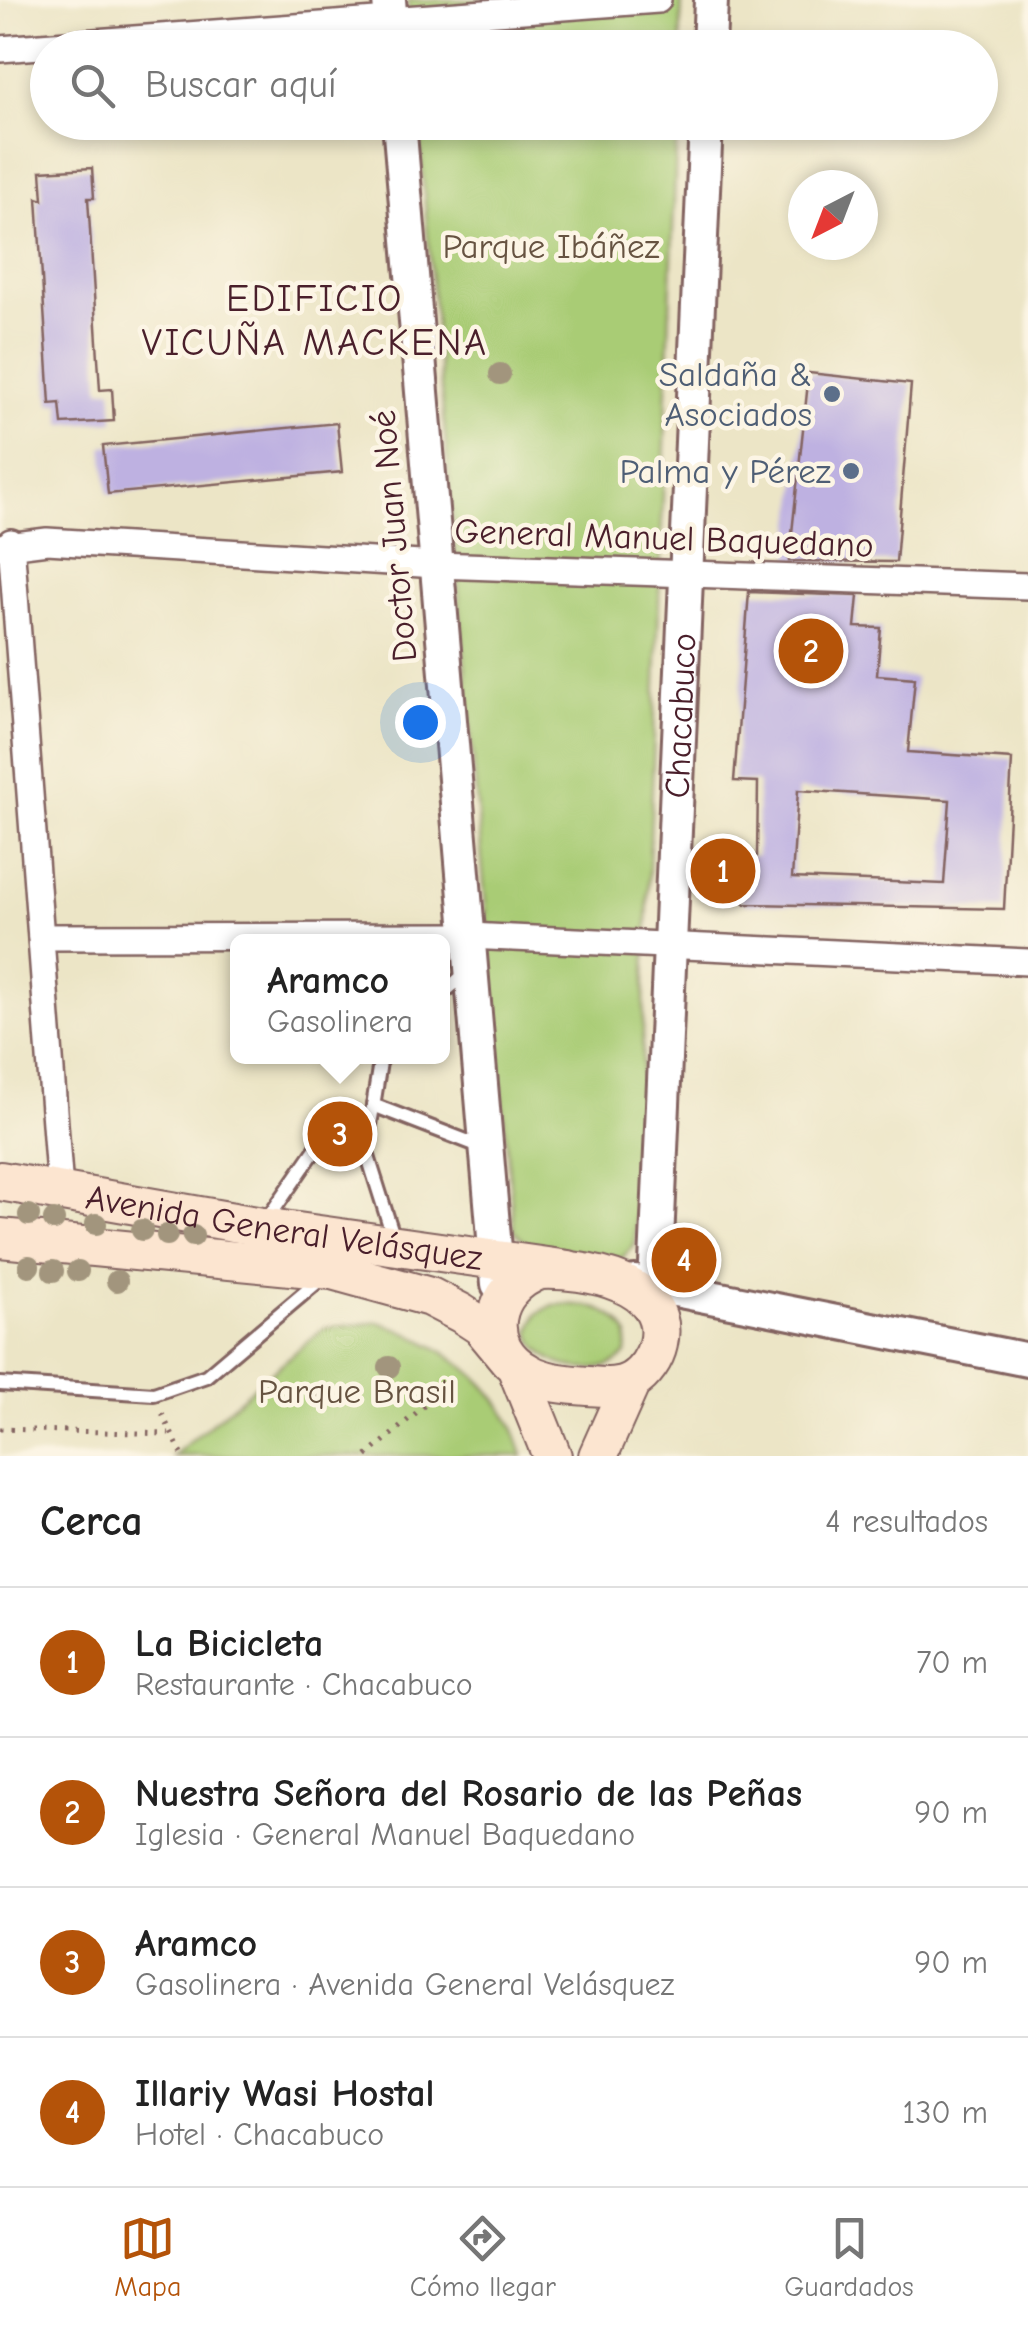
<!DOCTYPE html>
<html lang="es">
<meta charset="utf-8">
<style>
body{margin:0;font-family:"Comic Neue",sans-serif;background:#f6f6f6;color:#222}
.compass{position:absolute;left:788px;top:170px;width:90px;height:90px;border-radius:50%;background:#fff;box-shadow:0 5px 15px #0003;rotate:222deg}
.you{position:absolute;left:420px;top:722px;width:35px;height:35px;margin:-25px;border:8px solid #fff;border-radius:50%;background:#1a73e8;box-shadow:0 0 0 15px #1a73e833}
.badge{display:grid;place-items:center;width:65px;height:65px;border-radius:50%;background:#b45309;color:#fff;font-size:32px;font-weight:700}
.pin{position:absolute;translate:-50% -50%;border:5px solid #fff;box-shadow:0 2px 10px #0006}
.popup{position:absolute;left:230px;top:934px;width:220px;height:130px;box-sizing:border-box;display:grid;place-content:center;border-radius:15px;background:#fff;filter:drop-shadow(0 2px 8px #0005);font-size:32px;white-space:nowrap;color:#767676}
.popup b{font-size:38px;color:#222}
.popup::after{content:'';position:absolute;left:50%;top:100%;margin-left:-20px;border:20px solid transparent;border-top-color:#fff}
.list{margin:0;padding:0;list-style:none}
h2{display:flex;justify-content:space-between;align-items:center;height:130px;margin:0;padding:0 40px;font-size:42px}
h2 small{font-size:32px;font-weight:400;color:#767676}
.list li{display:grid;grid-template-columns:65px 1fr auto;gap:30px;align-items:center;box-sizing:border-box;height:150px;padding:0 40px;border-top:2px solid #e0e0e0}
.list b{display:block;font-size:38px;white-space:nowrap}
.list p{margin:0;font-size:32px;white-space:nowrap;color:#767676}
.list em{font-size:32px;font-style:normal;color:#767676}
.icon{flex:none;width:55px;height:55px;fill:none;stroke:currentColor;stroke-width:2;stroke-linecap:round;stroke-linejoin:round}
.map{position:relative;flex:none;width:1028px;height:1456px;overflow:hidden}
.search{position:absolute;background:#fff;box-shadow:0 5px 15px #0003;left:30px;right:30px;top:30px;height:110px;display:flex;align-items:center;gap:25px;box-sizing:border-box;padding:0 35px;border-radius:55px;color:#767676;font-size:38px}
.sheet{height:730px;background:#fff}
nav{display:flex;justify-content:space-around;align-items:center;box-sizing:border-box;height:140px;border-top:2px solid #e0e0e0;background:#fff;font-size:28px;color:#767676}
nav a{display:grid;justify-items:center;gap:5px}
nav .on{color:#b45309}
.map>svg:first-child{display:block}
.green{fill:#a9cc75;stroke:#7a7650;stroke-width:2.5}
.building{fill:#beb1e1;fill-rule:evenodd}
.lines{fill:none;stroke-linecap:round;stroke-linejoin:round}
.service-casing{stroke:#836461;stroke-width:18}
.minor-casing{stroke:#836461;stroke-width:30}
.tertiary-casing{stroke:#836461;stroke-width:38}
.secondary-casing{stroke:#836461;stroke-width:42}
.path{stroke:#836461;stroke-width:5;stroke-dasharray:2.5 8;stroke-linecap:butt}
.service{stroke:#fff;stroke-width:12}
.minor{stroke:#fff;stroke-width:25}
.tertiary{stroke:#fff;stroke-width:32}
.secondary{stroke:#fce5d0;stroke-width:38}
.tree{fill:#a2957d}
.service-dot{fill:#5c6f8a;stroke:#fcf5e5;stroke-width:4}
.labels{text-anchor:middle;dominant-baseline:central;stroke-width:9;stroke-linejoin:round;paint-order:stroke}
.park-label{font-size:35px;fill:#665341;stroke:#fcf5e5}
.service-label{font-size:35px;fill:#4e5e75;stroke:#fcf5e5;text-anchor:end}
.street-label{font-size:35px;fill:#4a1f2b;stroke:#fcf5e5}
.neighbourhood-label{font-size:38px;letter-spacing:2.5px;fill:#4a1f2b;stroke:#fcf5e5}
</style>
<div class="map">
<svg width="1028" height="1456" viewBox="0 0 1028 1456">
<rect width="100%" height="100%" fill="#fcf5e5"/>
<filter id="ink" filterUnits="userSpaceOnUse"><feTurbulence type="fractalNoise" baseFrequency=".01" numOctaves="2"/><feDisplacementMap in="SourceGraphic" scale="20" xChannelSelector="R" yChannelSelector="G"/><feConvolveMatrix kernelMatrix="1 2 1 2 8 2 1 2 1" color-interpolation-filters="sRGB"/></filter>
<filter id="wash" filterUnits="userSpaceOnUse"><feTurbulence type="fractalNoise" baseFrequency=".0048" numOctaves="4" result="noise"/><feDisplacementMap in="SourceGraphic" scale="40" xChannelSelector="R" yChannelSelector="G"/><feGaussianBlur stdDeviation="2.25" result="paint"/><feColorMatrix in="noise" values="0 0 0 0 0 0 0 0 0 0 0 0 0 0 0 0 0 1.4 0 .05"/><feComposite in="paint" operator="in"/></filter>
<g filter="url(#wash)">
<rect width="100%" height="100%" fill="#ece5c6"/>
<g class="green">
<path d="M 408,0 L 682,0 L 680,47 L 412,47 Z"/>
<path d="M 418,123 L 677,123 L 635,1244 L 621,1259 L 527,1244 L 514,1231 Z"/>
<path d="M 553,1305 C 581,1303 615,1307 628,1335 L 626,1354 C 603,1382 536,1369 530,1331 L 537,1314 Z"/>
<path d="M 379,1322 C 445,1345 505,1385 523,1456 L 173,1456 L 324,1328 Z"/>
</g>
<g id="blocks">
<g class="building">
<path d="M 92,168 L 94,198 L 88,198 L 100,390 L 112,389 L 114,421 L 62,424 L 60,403 L 50,404 L 37,198 L 43,200 L 41,171 Z"/>
<path d="M 809,373 L 911,384 L 896,562 L 789,561 Z"/>
<path d="M 337,423 L 342,472 L 108,494 L 103,446 Z"/>
<path d="M 749,592 L 858,596 L 855,627 L 881,628 L 877,675 L 915,678 L 908,752 L 1012,759 L 1004,909 L 745,904 L 727,886 L 727,856 L 757,856 L 758,782 L 734,781 ZM 798,790 L 950,800 L 944,884 L 792,878 Z"/>
</g>
</g>
</g>
<g filter="url(#ink)">
<use href="#blocks" fill-opacity="0" stroke="#836461" stroke-width="2.5"/>
<g class="lines">
<defs>
<g id="service">
<path d="M 442,994 L 465,974"/>
<path d="M 381,1056 L 366,1150 L 394,1239"/>
<path d="M 373,1105 L 482,1147"/>
<path d="M 266,1221 L 317,1147 L 366,1150"/>
<path d="M 0,1384 L 154,1394 L 206,1376 L 322,1278"/>
</g>
<g id="minor">
<path d="M 0,49 L 658,0"/>
<path d="M 11,542 L 60,1190"/>
<path d="M 0,547 L 47,541 L 437,565 L 1028,586"/>
<path d="M 41,937 L 469,936 L 1028,962"/>
</g>
<g id="tertiary">
<path d="M 389,0 L 393,48"/>
<path d="M 709,48 L 711,0"/>
<path d="M 399,122 L 498,1284"/>
<path d="M 635,1282 L 1028,1360"/>
<path id="s1" d="M 654,1310 L 706,122"/>
</g>
<g id="secondary">
<path id="s2" d="M 0,1181 L 262,1227 L 568,1270"/>
<path d="M 0,1238 L 332,1270 L 430,1297 L 461,1313 L 481,1326 L 510,1361"/>
<path d="M 540,1270 C 584,1268 672,1282 658,1344 C 655,1358 645,1373 632,1381 C 619,1389 603,1387 588,1386 C 568,1385 545,1383 528,1373 C 479,1346 491,1288 540,1270 Z"/>
<path d="M 515,1364 L 552,1456"/>
<path d="M 598,1456 L 631,1382"/>
</g>
</defs>
<use href="#service" class="service-casing"/>
<use href="#minor" class="minor-casing"/>
<use href="#tertiary" class="tertiary-casing"/>
<use href="#secondary" class="secondary-casing"/>
<g class="path">
<path d="M 162,1414 L 183,1456"/>
<path d="M 0,1429 L 169,1434"/>
<path d="M 367,1456 L 433,1398"/>
</g>
<use href="#service" class="service"/>
<use href="#minor" class="minor"/>
<use href="#tertiary" class="tertiary"/>
<use href="#secondary" class="secondary"/>
</g>
<g class="tree">
<circle cx="500" cy="374" r="11"/>
<circle cx="29" cy="1215" r="11"/>
<circle cx="54" cy="1220" r="11"/>
<circle cx="96" cy="1224" r="11"/>
<circle cx="142" cy="1230" r="11"/>
<circle cx="167" cy="1235" r="11"/>
<circle cx="193" cy="1236" r="11"/>
<circle cx="29" cy="1266" r="11"/>
<circle cx="53" cy="1271" r="11"/>
<circle cx="78" cy="1271" r="11"/>
<circle cx="117" cy="1281" r="11"/>
<circle cx="389" cy="1367" r="11"/>
<circle cx="323" cy="1394" r="11"/>
</g>
</g>
<g class="service-dot">
<circle cx="832" cy="394" r="10"/>
<circle cx="851" cy="471" r="10"/>
</g>
<g class="labels">
<g class="park-label">
<text x="551" y="246">Parque Ibáñez</text>
<text x="357" y="1391">Parque Brasil</text>
</g>
<g class="service-label">
<text x="812" y="374">Saldaña &amp;<tspan x="812" dy="40">Asociados</tspan></text>
<text x="831" y="471">Palma y Pérez</text>
</g>
<g class="street-label">
<text transform="translate(394 536) rotate(-95)">Doctor Juan Noé</text>
<text transform="translate(664 538) rotate(2)">General Manuel Baquedano</text>
<text stroke="none"><textPath href="#s1" startOffset="595">Chacabuco</textPath></text>
<text stroke="none"><textPath href="#s2" startOffset="288">Avenida General Velásquez</textPath></text>
</g>
<g class="neighbourhood-label">
<text x="315" y="299">EDIFICIO<tspan x="315" dy="44">VICUÑA MACKENA</tspan></text>
</g>
</g>
</svg>
<svg class="compass" viewBox="-18 -18 36 36"><path d="M0-13l5 13h-10z" fill="#e53935"/><path d="M0 13l5-13h-10z" fill="#767676"/></svg>
<div class="you"></div>
<div class="pin badge" style="left:723px;top:871px">1</div>
<div class="pin badge" style="left:811px;top:651px">2</div>
<div class="pin badge" style="left:340px;top:1134px">3</div>
<div class="popup"><b>Aramco</b>Gasolinera</div>
<div class="pin badge" style="left:684px;top:1260px">4</div>
<div class="search"><svg class="icon" aria-label="search" viewBox="0 0 24 24"><circle cx="10" cy="10" r="6"/><path d="M15 15l6 6"/></svg>Buscar aquí</div>
</div>
<section class="sheet">
<h2>Cerca<small>4 resultados</small></h2>
<ul class="list">
<li><span class="badge">1</span><div><b>La Bicicleta</b><p>Restaurante · Chacabuco</p></div><em>70 m</em></li>
<li><span class="badge">2</span><div><b>Nuestra Señora del Rosario de las Peñas</b><p>Iglesia · General Manuel Baquedano</p></div><em>90 m</em></li>
<li><span class="badge">3</span><div><b>Aramco</b><p>Gasolinera · Avenida General Velásquez</p></div><em>90 m</em></li>
<li><span class="badge">4</span><div><b>Illariy Wasi Hostal</b><p>Hotel · Chacabuco</p></div><em>130 m</em></li>
</ul>
</section>
<nav>
<a class="on"><svg class="icon" aria-label="map" viewBox="0 0 24 24"><path d="M3 6l6-2 6 2 6-2v14l-6 2-6-2-6 2zM9 4v14M15 6v14"/></svg>Mapa</a>
<a><svg class="icon" aria-label="directions" viewBox="0 0 24 24"><path d="M12 3l9 9-9 9-9-9zM9 14v-3h6M13 9l2 2-2 2"/></svg>Cómo llegar</a>
<a><svg class="icon" aria-label="saved" viewBox="0 0 24 24"><path d="M7 4h10v16l-5-4-5 4z"/></svg>Guardados</a>
</nav>
